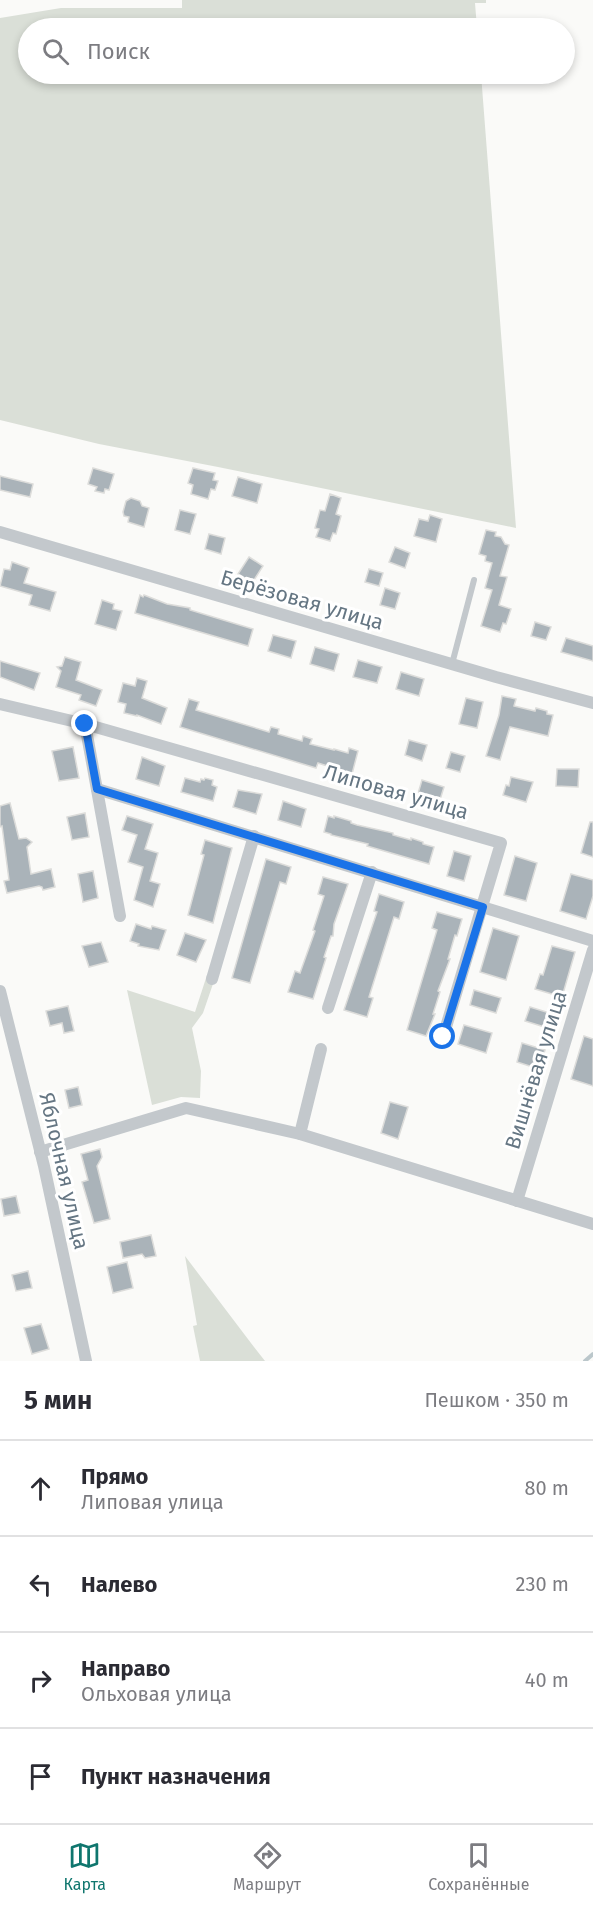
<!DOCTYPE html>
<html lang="ru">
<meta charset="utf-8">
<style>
body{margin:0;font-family:"Fira Sans",sans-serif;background:#f2f2f3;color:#2b2b33}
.stop{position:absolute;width:18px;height:18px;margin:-14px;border:4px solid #1a73e8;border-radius:50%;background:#fff}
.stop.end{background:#1a73e8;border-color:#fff;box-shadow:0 2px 6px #0008}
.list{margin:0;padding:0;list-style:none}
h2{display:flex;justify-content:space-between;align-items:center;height:78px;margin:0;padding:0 24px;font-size:26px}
h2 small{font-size:20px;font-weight:400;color:#7c7c81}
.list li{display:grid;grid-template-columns:39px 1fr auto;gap:18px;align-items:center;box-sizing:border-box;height:96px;padding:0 24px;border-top:2px solid #e1e1e2}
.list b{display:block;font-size:22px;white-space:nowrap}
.list p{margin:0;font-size:20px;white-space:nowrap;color:#7c7c81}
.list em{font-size:20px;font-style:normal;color:#7c7c81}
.icon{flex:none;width:33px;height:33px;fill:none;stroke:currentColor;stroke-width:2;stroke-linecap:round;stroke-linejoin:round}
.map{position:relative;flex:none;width:593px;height:1361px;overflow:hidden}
.search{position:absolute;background:#fff;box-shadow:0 3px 9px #0003;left:18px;right:18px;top:18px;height:66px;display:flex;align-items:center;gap:15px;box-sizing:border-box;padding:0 21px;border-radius:33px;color:#7c7c81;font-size:22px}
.sheet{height:462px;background:#fff}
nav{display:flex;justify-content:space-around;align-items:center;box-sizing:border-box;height:84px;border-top:2px solid #e1e1e2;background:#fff;font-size:16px;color:#7c7c81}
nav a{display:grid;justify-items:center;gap:3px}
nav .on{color:#0f766e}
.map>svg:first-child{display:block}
.green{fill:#dadfd7}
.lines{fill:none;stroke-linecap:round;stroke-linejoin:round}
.stream{stroke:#bbc7cb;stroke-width:4}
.building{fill:#aab3b9;stroke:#dcdcda;stroke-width:1.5}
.service{stroke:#c3c8cc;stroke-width:6}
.minor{stroke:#c3c8cc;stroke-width:12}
.route{stroke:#1a73e8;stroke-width:8}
.labels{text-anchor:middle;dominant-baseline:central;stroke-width:6;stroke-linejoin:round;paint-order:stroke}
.street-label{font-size:21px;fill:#657683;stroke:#fff}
</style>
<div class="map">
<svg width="593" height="1361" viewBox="0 0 593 1361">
<rect width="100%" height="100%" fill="#fafaf8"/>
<g class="green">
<path d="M 182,0 L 486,0 L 486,3 L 475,3 L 477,28 L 28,28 L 28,74 L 481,74 L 516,528 L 218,467 L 99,444 L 0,420 L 0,18 L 61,8 L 182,8 Z"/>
<path d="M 207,975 L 215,978 L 203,1013 L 192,1028 L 201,1071 L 200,1098 L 181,1097 L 152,1105 L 127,990 L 195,1012 Z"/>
<path d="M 185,1256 L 254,1347 L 265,1361 L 200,1361 L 193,1326 L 197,1325 Z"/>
</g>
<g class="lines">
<path class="stream" d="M 585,1361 L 593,1354"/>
</g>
<g class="building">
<path d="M 93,468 L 114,474 L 109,490 L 105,489 L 104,493 L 95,491 L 97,487 L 88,484 Z"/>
<path d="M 193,468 L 215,473 L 213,480 L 218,481 L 215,490 L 211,489 L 208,499 L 191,494 L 193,485 L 188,483 Z"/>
<path d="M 0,476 L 33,484 L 30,497 L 0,490 Z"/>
<path d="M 238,477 L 262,484 L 257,503 L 232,496 Z"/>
<path d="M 330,494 L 341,498 L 336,514 L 341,516 L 336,534 L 333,533 L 330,541 L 316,537 L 319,529 L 315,528 L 320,510 L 325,511 Z"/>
<path d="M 131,498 L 140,501 L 142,506 L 149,508 L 144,527 L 128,522 L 129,517 L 124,516 L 123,512 L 126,501 Z"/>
<path d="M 180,510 L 196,514 L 190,534 L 175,530 Z"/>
<path d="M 430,515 L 442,519 L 436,542 L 414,536 L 419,519 L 428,521 Z"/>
<path d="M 486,530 L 496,532 L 495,536 L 501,537 L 505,544 L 509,545 L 500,576 L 507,577 L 499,605 L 511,609 L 506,624 L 503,623 L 500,632 L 481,626 L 492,590 L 485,588 L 492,563 L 485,561 L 486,556 L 479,554 Z"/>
<path d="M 209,534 L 225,538 L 221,554 L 205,549 Z"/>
<path d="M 395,547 L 410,553 L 405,568 L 389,562 Z"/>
<path d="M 249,557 L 263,566 L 252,583 L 238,574 Z"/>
<path d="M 12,562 L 29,568 L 24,583 L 56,592 L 50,611 L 29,605 L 32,595 L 0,586 L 4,569 L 10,570 Z"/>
<path d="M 369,569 L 383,573 L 379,586 L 365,582 Z"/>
<path d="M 385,588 L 400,593 L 395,609 L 380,605 Z"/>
<path d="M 140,595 L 143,597 L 144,595 L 167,604 L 190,608 L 190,610 L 253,629 L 248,646 L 135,613 Z"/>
<path d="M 102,600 L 114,604 L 113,609 L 122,611 L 116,630 L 95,624 Z"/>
<path d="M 535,622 L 551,627 L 546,640 L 531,636 Z"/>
<path d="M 273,635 L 296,641 L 291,658 L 268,651 Z"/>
<path d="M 566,638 L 593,646 L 593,661 L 561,652 Z"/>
<path d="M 315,647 L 339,654 L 334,671 L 310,664 Z"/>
<path d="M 65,657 L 81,662 L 76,680 L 102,690 L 96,706 L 79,700 L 81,695 L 56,687 L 61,671 L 57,667 L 62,666 Z"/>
<path d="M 358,660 L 382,667 L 377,683 L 353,677 Z"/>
<path d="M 0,661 L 40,673 L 34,690 L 0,677 Z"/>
<path d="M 401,672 L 424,679 L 419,696 L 396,689 Z"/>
<path d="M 137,678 L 147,681 L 142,698 L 167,708 L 161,724 L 137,715 L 137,716 L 124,713 L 126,704 L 118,702 L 123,683 L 135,686 Z"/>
<path d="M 502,696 L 516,699 L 514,706 L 535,711 L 536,708 L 547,711 L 547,714 L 553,715 L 548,736 L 510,727 L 500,760 L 486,756 L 499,715 Z"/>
<path d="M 466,698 L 483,702 L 477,728 L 459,724 Z"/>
<path d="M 189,699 L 199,702 L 196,710 L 269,732 L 271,727 L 279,729 L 278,734 L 302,741 L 303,736 L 312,739 L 310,744 L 334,750 L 334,749 L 348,753 L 349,748 L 358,751 L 352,774 L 318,763 L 316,768 L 180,727 Z"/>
<path d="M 409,740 L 427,745 L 422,761 L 405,755 Z"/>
<path d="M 73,747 L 79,778 L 59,781 L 52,751 Z"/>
<path d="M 451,752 L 465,756 L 460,772 L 446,768 Z"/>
<path d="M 142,757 L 165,766 L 159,786 L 136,779 Z"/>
<path d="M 557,769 L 579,769 L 578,787 L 556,786 Z"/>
<path d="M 511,777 L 533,782 L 526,802 L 503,795 L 506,785 L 509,786 Z"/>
<path d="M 185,778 L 200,782 L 201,779 L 204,780 L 205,778 L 213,780 L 212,785 L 217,787 L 213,801 L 181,792 Z"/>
<path d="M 422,780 L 444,787 L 439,803 L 417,797 Z"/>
<path d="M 238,790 L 262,794 L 256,814 L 233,807 Z"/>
<path d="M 283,801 L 306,809 L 301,827 L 278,820 Z"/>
<path d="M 10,803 L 19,839 L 26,838 L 32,842 L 27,847 L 31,874 L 51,869 L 55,887 L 43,890 L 42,887 L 39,886 L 7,893 L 4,881 L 9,880 L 2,826 L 0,827 L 0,806 Z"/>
<path d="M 85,813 L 89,837 L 72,840 L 67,817 Z"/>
<path d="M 127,816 L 153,824 L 145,849 L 158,853 L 150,881 L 160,884 L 153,907 L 134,900 L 143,867 L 128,862 L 137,835 L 122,830 Z"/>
<path d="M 328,816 L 334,818 L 334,816 L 351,821 L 351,823 L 357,825 L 393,833 L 393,835 L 411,840 L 411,838 L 423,842 L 423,844 L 434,847 L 429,864 L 367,846 L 368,844 L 331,835 L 331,834 L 324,832 Z"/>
<path d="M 590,822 L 593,822 L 593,857 L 581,853 Z"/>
<path d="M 205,840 L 232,848 L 213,923 L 188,915 L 204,855 L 201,854 Z"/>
<path d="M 454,851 L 471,856 L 464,881 L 447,876 Z"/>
<path d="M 515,856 L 537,863 L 526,901 L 504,895 Z"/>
<path d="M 266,859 L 291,867 L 286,884 L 280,882 L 250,983 L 232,978 Z"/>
<path d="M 93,871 L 98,898 L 83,902 L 78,874 Z"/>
<path d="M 571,874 L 593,880 L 593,896 L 586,919 L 560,911 Z"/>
<path d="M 323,877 L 348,884 L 334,924 L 333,936 L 331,936 L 324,957 L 326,958 L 313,999 L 288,992 L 295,971 L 300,973 L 315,931 L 313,930 L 324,896 L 318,894 Z"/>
<path d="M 379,894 L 404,902 L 399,919 L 394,917 L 369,997 L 373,998 L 367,1017 L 344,1010 L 377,912 L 374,911 Z"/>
<path d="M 437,912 L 462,919 L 457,936 L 455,935 L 448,959 L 450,959 L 438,991 L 440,992 L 433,1014 L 435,1014 L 426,1036 L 407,1030 L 437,930 L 432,928 Z"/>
<path d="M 136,924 L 151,929 L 152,926 L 166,930 L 159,950 L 138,946 L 139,944 L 130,941 Z"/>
<path d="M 493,928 L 519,936 L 506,980 L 480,972 Z"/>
<path d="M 185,933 L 206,940 L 196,962 L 177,955 Z"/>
<path d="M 101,942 L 108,962 L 89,967 L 82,946 Z"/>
<path d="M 552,946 L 575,952 L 562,997 L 535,989 L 540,974 L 543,975 Z"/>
<path d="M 474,990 L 501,998 L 496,1013 L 470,1005 Z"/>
<path d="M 68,1006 L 74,1031 L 64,1033 L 62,1023 L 50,1026 L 46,1011 Z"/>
<path d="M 530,1007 L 556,1015 L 551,1029 L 525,1021 Z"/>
<path d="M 464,1025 L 492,1033 L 486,1053 L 458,1044 Z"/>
<path d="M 584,1036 L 593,1039 L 593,1086 L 571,1079 Z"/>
<path d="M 522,1043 L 545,1050 L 539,1069 L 517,1062 Z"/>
<path d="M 78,1087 L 82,1105 L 69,1108 L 65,1090 Z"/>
<path d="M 390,1102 L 408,1107 L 398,1139 L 381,1133 Z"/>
<path d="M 100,1149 L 102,1157 L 97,1166 L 110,1219 L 94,1223 L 82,1182 L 88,1180 L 81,1154 Z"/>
<path d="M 16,1196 L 20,1213 L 4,1216 L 1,1199 Z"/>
<path d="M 151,1235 L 156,1256 L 145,1258 L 142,1254 L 123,1258 L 120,1242 Z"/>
<path d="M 127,1262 L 133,1288 L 113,1293 L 107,1267 Z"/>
<path d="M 28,1271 L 32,1288 L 16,1291 L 12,1275 Z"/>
<path d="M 41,1324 L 49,1349 L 32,1354 L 24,1328 Z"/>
</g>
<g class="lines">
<path class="service" d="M 452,664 L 474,580"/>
<g class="minor">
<path d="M 0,532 L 496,677 L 593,703"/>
<path d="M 0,704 L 85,724 L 501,843 L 443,1037"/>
<path d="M 85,724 L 120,916"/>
<path d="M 97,789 L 593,941"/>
<path d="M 212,979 L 254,836"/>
<path d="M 0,991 L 44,1166 L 86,1361"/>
<path d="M 328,1008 L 372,872"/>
<path d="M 300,1134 L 321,1049"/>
<path d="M 40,1152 L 186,1108 L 300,1134 L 593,1224"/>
<path d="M 517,1201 L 593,950"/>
</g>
</g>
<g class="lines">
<path class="route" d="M 85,724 L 97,789 L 483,907 L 443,1037"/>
</g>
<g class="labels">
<g class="street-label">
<text transform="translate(302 600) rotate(16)">Берёзовая улица</text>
<text transform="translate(396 792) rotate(16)">Липовая улица</text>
<text transform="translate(536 1070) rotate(-73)">Вишнёвая улица</text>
<text transform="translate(64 1171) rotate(77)">Яблочная улица</text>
</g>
</g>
</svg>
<div class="stop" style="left:443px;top:1037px"></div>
<div class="stop end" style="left:85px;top:724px"></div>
<div class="search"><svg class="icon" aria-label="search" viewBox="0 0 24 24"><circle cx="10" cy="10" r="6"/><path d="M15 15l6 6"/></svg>Поиск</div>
</div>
<section class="sheet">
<h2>5 мин<small>Пешком · 350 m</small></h2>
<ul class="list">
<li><svg class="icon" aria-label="ahead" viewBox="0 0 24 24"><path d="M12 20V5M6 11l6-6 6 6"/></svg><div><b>Прямо</b><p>Липовая улица</p></div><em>80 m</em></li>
<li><svg class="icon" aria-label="left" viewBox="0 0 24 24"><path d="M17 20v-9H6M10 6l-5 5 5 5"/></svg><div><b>Налево</b></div><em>230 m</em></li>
<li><svg class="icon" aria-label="right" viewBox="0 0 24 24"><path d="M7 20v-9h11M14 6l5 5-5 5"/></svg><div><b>Направо</b><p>Ольховая улица</p></div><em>40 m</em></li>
<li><svg class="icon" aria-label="arrive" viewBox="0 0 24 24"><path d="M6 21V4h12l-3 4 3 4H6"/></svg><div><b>Пункт назначения</b></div></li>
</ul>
</section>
<nav>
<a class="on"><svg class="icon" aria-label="map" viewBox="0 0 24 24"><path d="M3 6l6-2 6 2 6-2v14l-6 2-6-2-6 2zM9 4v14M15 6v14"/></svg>Карта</a>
<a><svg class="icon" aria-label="directions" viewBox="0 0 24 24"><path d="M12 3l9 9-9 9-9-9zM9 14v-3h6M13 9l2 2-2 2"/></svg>Маршрут</a>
<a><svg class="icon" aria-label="saved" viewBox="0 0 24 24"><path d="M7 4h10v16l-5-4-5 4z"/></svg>Сохранённые</a>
</nav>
